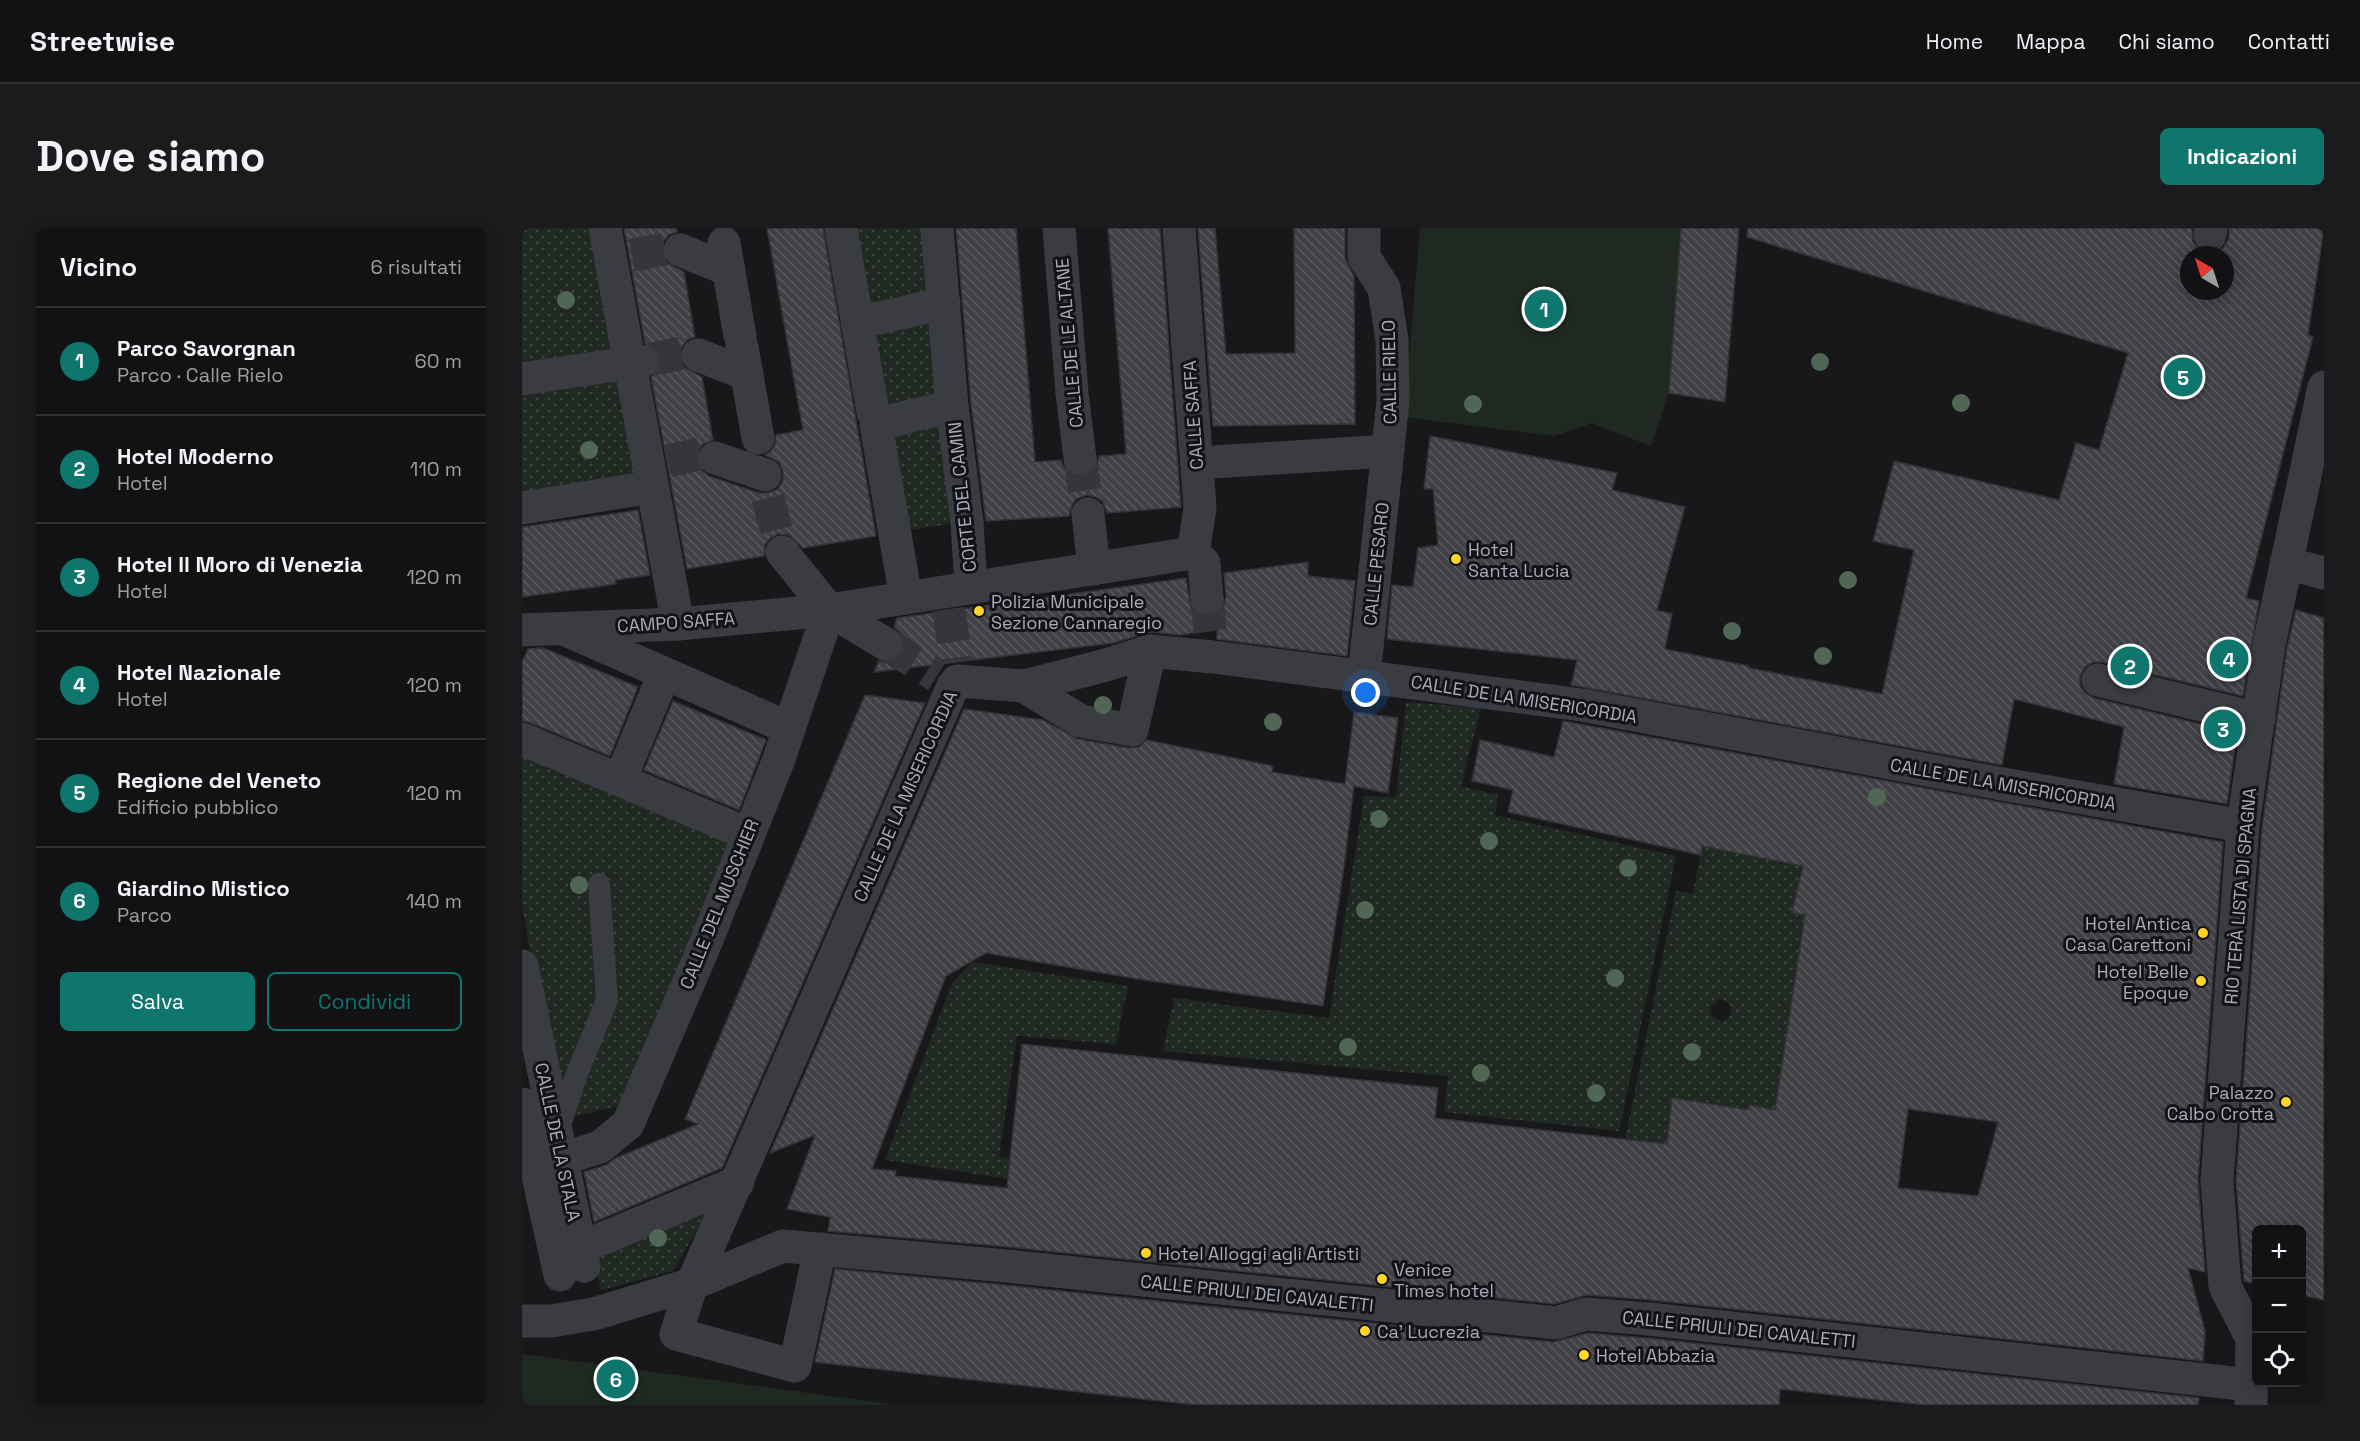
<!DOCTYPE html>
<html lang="it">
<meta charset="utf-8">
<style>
body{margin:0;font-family:"Space Grotesk",sans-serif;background:#1b1b1d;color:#f1f3f6}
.controls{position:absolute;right:18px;bottom:18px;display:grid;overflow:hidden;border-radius:9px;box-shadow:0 3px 15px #0003}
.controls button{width:54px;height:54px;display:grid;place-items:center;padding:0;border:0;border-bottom:2px solid #313234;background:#121214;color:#f1f3f6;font:30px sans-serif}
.compass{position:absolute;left:1658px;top:18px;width:54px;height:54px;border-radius:50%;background:#121214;box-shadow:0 3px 15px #0003;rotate:321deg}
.you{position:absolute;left:844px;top:465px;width:21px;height:21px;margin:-15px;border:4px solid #fff;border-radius:50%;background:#1a73e8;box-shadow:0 0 0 9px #1a73e833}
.badge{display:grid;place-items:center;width:39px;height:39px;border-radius:50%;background:#0f766e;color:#fff;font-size:20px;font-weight:700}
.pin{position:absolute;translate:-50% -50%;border:3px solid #fff;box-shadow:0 2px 6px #0006}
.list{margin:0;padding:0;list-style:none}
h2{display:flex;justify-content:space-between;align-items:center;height:78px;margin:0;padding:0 24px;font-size:26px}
h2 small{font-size:20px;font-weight:400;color:#9c9ea0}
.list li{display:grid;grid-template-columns:39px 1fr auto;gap:18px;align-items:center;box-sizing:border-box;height:108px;padding:0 24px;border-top:2px solid #313234}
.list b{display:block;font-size:22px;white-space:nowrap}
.list p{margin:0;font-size:20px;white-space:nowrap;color:#9c9ea0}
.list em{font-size:20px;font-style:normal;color:#9c9ea0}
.actions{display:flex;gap:12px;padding:18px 24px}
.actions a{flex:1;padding:14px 0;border:2px solid #0f766e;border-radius:9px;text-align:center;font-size:21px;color:#0f766e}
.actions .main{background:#0f766e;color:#fff}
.icon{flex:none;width:33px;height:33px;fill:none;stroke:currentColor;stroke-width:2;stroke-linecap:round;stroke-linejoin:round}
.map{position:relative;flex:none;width:1802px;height:1177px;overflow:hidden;border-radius:9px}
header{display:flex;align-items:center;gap:36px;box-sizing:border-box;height:84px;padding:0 30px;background:#121214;border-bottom:2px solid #313234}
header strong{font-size:28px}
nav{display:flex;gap:33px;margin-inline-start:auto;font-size:21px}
.intro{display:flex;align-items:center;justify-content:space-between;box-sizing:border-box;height:144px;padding:0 36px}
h1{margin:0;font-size:42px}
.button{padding:15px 27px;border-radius:9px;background:#0f766e;color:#fff;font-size:21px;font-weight:700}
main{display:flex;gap:36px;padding:0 36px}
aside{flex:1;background:#121214;border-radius:9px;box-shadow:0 3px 15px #0003}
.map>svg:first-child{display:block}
.grass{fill:url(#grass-dots);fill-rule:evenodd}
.park{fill:#1f2922}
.building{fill:url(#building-back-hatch);stroke:#333237;stroke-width:1.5;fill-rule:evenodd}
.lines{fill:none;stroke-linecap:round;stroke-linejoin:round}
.street-tunnel{stroke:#35363b;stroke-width:33;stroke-dasharray:33 16;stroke-linecap:butt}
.lane{stroke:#3b3b42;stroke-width:22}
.street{stroke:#3b3b42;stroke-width:33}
.tree{fill:#516756}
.poi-dot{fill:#ffd62c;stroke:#131316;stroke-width:2}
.labels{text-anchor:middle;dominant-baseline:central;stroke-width:6;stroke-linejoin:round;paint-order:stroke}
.street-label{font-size:18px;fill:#a9acbb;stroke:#131316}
.poi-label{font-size:18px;fill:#a9acbb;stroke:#131316;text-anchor:start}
</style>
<header>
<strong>Streetwise</strong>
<nav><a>Home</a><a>Mappa</a><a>Chi siamo</a><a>Contatti</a></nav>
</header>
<div class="intro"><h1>Dove siamo</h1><a class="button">Indicazioni</a></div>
<main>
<aside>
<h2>Vicino<small>6 risultati</small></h2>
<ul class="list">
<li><span class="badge">1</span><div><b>Parco Savorgnan</b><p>Parco · Calle Rielo</p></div><em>60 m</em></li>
<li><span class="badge">2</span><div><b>Hotel Moderno</b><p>Hotel</p></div><em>110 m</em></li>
<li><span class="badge">3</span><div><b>Hotel Il Moro di Venezia</b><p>Hotel</p></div><em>120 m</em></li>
<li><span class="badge">4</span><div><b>Hotel Nazionale</b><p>Hotel</p></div><em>120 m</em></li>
<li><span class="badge">5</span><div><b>Regione del Veneto</b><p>Edificio pubblico</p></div><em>120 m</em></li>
<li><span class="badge">6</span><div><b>Giardino Mistico</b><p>Parco</p></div><em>140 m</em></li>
</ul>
<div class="actions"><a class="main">Salva</a><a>Condividi</a></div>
</aside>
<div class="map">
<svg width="1802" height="1177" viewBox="0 0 1802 1177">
<defs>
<pattern id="grass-dots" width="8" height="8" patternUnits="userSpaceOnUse" patternTransform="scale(1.5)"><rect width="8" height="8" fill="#1f2922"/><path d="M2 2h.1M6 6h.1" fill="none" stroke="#3d4540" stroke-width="1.8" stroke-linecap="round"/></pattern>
<pattern id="building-back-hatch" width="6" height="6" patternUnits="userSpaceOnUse" patternTransform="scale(1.5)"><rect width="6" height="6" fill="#404045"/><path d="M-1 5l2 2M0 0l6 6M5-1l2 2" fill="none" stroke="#59595e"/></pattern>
</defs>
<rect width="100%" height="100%" fill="#18181b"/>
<g class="grass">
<path d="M 0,0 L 70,0 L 91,131 L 0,144 Z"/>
<path d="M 332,0 L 411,0 L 417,68 L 348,84 Z"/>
<path d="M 414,84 L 422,171 L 362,186 L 348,101 Z"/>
<path d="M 94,142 L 118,254 L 0,271 L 0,158 Z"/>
<path d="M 426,190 L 435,295 L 384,302 L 368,201 Z"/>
<path d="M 884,474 L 959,480 L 939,558 L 976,567 L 973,587 L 1154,628 L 1097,903 L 922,884 L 926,848 L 641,823 L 652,770 L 807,790 L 842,568 L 874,569 Z"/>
<path d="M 0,525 L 212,611 L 105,871 L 96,878 L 37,892 L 0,676 Z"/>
<path d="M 1180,618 L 1282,638 L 1271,685 L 1296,690 L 1321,892 L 1227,878 L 1220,936 L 1117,924 L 1118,913 L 1103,911 L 1154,663 L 1171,666 ZM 1197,771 C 1206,772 1210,777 1209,786 L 1202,793 L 1195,792 L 1188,785 L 1189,778 Z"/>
<path d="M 450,734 L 606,758 L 594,816 L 495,808 L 477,929 L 505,933 L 500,953 L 363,932 L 430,755 Z"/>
<path d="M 190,976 L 151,1043 L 79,1062 L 70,1022 Z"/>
</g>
<g class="park">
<path d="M 898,0 L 1159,0 L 1147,165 L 1129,218 L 1070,195 L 1032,208 L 882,189 Z"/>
<path d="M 0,1126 L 375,1177 L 0,1177 Z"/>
</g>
<g class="building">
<path d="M 102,0 L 154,0 L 155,4 L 147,7 L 141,14 L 139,24 L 144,34 L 162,44 L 173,109 L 165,112 L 159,120 L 158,130 L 162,139 L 180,149 L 191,212 L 181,216 L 176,223 L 175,233 L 179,242 L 187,248 L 237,265 L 246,265 L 256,261 L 261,252 L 261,244 L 257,234 L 243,227 L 248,224 L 253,217 L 254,207 L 281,202 L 245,0 L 301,0 L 354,308 L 281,320 L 267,307 L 256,306 L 248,310 L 243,317 L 242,328 L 165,341 L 129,149 L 137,140 L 138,130 L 134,121 L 123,115 Z"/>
<path d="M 434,0 L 494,0 L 513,234 L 539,232 L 543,242 L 551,247 L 560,249 L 570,245 L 575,238 L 577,228 L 604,226 L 586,0 L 638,0 L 659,279 L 585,285 L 581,274 L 574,269 L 565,267 L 554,271 L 549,279 L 547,288 L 464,293 L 449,176 Z"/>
<path d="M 676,0 L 693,0 L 704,126 L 773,125 L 772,0 L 823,0 L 823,30 L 832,48 L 833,196 L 691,198 Z"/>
<path d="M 1159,0 L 1217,0 L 1203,174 L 1147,165 Z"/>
<path d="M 1226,0 L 1670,0 L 1671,14 L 1677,22 L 1686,26 L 1695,24 L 1702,19 L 1707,10 L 1707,0 L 1802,0 L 1786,107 L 1791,109 L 1724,370 L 1737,373 L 1721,468 L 1580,434 L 1571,434 L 1563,439 L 1558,448 L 1558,458 L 1563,465 L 1572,470 L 1715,505 L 1705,576 L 1592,556 L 1602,499 L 1492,471 L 1480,537 L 1049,457 L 1055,432 L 865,411 L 870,357 L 891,359 L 896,320 L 916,317 L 911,261 L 902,261 L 908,208 L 1095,245 L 1090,262 L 1163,279 L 1135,382 L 1150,386 L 1143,421 L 1227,438 L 1227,440 L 1360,466 L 1392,322 L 1351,313 L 1372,233 L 1537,272 L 1554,215 L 1577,222 L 1606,125 L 1225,9 ZM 1667,27 L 1703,27 L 1703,63 L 1667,63 Z"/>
<path d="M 116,282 L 128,347 L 93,352 L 94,356 L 0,369 L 0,299 Z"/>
<path d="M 786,334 L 786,348 L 833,353 L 825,428 L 695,411 L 695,402 L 657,407 L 629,404 L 591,415 L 352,444 L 357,433 L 364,435 L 373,433 L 380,425 L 383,417 L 381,407 L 372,399 L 375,390 L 664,350 L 669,380 L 677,387 L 687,389 L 696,385 L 702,377 L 704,368 L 702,345 Z"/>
<path d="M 1774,382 L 1802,390 L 1802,1072 L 1779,1067 L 1779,1002 L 1734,1002 L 1734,1056 L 1722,1053 L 1714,953 L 1740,600 L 1765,420 Z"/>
<path d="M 21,420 L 116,459 L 88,528 L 7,494 L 0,493 L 0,434 L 6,421 Z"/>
<path d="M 343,467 L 403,475 L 200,940 L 72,994 L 62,944 L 84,937 L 94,930 L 176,896 L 163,891 Z"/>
<path d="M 151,473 L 244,512 L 217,582 L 122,542 Z"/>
<path d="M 442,481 L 521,492 L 556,511 L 607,520 L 617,519 L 625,512 L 751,538 L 750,544 L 823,556 L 832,484 L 876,490 L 866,565 L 832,558 L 822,639 L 801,778 L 616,751 L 464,725 L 424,748 L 350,941 L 374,943 L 373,948 L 485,960 L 500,816 L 916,860 L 913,890 L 1145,916 L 1150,870 L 1226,882 L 1227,877 L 1253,882 L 1283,687 L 1270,685 L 1281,638 L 1180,618 L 1179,627 L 986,584 L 991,562 L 950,553 L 958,512 L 1032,529 L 1041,493 L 1057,496 L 1472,573 L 1701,614 L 1676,952 L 1683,1044 L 1666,1040 L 1683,1103 L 1681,1133 L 1129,1072 L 1065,1067 L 1032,1076 L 487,1019 L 306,1003 L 308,989 L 265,981 L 293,907 L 248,925 ZM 1386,881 L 1476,894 L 1456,968 L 1376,960 Z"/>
<path d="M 313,1041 L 483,1057 L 1032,1114 L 1066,1105 L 1125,1110 L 1677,1170 L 1676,1177 L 1402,1177 L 1258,1161 L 1257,1177 L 674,1177 L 293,1134 Z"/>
</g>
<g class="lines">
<g class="street-tunnel">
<path d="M 110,27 L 149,20"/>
<path d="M 127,132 L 169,123"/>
<path d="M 558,230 L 566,286"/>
<path d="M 146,233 L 185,224"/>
<path d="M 246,270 L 260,324"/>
<path d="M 685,370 L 688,403"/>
<path d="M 427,381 L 434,434"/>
<path d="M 364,416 L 415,448"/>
</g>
<path class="lane" d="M 36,903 L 53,851 L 85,772 L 77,656"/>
<g class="street">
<path d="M 83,0 L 156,396"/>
<path d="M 319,0 L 351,184"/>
<path d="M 415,0 L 430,178 L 445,294 L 449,359"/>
<path d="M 537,0 L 550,165 L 558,230"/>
<path d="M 657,0 L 678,280 L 671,325"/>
<path d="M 842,0 L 842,29 L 862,60 L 870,112 L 871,173 L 842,448"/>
<path d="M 1688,7 L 1689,0"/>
<path d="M 202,15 L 218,108"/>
<path d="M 158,22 L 207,42"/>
<path d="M 336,95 L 422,75"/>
<path d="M 220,119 L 236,210"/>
<path d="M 176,127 L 225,146"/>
<path d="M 0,151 L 120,133"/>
<path d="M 365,194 L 430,178"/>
<path d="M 354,197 L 384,370"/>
<path d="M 193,230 L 243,247"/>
<path d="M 675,235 L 866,223"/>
<path d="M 0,280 L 130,259"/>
<path d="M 566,286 L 572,341"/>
<path d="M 260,324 L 307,382 L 364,416"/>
<path d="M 671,325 L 682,335 L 685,370"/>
<path d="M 1764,335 L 1802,345"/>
<path d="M 0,402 L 156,396 L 307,382 L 671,325"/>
<path d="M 46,403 L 267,500"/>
<path d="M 1576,452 L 1737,491"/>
<path d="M 501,458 L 559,493 L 610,502 L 628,423"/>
<path d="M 0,511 L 226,606"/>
<path d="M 98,552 L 142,446"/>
<path d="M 0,738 L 62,1038"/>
<path d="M 0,876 L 38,1047"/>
<path d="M 40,931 L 78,919 L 106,896 L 182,719 L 257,531 L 307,382"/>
<path d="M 58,1020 L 216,954"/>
<path d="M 298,1021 L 273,1138 L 154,1106 L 170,1056 L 431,458 L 435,453 L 503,458 L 584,437 L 628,423 L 691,429 L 1060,477 L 1475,555 L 1721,598"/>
<path d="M 0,1093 L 29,1093 L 72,1086 L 170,1056 L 261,1018 L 485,1038 L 1034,1095 L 1064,1086 L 1127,1091 L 1729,1157"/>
<path d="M 1729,1177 L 1730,1111 L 1703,1058 L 1695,953 L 1721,598 L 1747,417 L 1802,159"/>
</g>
</g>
<g class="tree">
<circle cx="44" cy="72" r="9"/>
<circle cx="1298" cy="134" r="9"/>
<circle cx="1439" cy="175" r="9"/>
<circle cx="951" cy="176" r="9"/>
<circle cx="67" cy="222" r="9"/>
<circle cx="1326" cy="352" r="9"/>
<circle cx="1210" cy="403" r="9"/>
<circle cx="1301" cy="428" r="9"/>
<circle cx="581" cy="477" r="9"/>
<circle cx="751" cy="494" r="9"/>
<circle cx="1355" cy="569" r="9"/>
<circle cx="857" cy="591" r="9"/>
<circle cx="967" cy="613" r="9"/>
<circle cx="1106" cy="640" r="9"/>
<circle cx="57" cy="657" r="9"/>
<circle cx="843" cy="682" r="9"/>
<circle cx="1093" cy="750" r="9"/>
<circle cx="826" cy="819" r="9"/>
<circle cx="1170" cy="824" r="9"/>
<circle cx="959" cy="845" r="9"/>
<circle cx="1074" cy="865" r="9"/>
<circle cx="136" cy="1010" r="9"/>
</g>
<g class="poi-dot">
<circle cx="934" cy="331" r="6"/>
<circle cx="457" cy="383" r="6"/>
<circle cx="1681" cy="705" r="6"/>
<circle cx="1679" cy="753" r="6"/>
<circle cx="1764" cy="874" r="6"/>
<circle cx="624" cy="1025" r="6"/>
<circle cx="860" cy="1051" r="6"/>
<circle cx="843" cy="1103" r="6"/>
<circle cx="1062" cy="1127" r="6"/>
</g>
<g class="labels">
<g class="street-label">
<text transform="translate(547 115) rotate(-95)">CALLE DE LE ALTANE</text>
<text transform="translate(867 144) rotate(-91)">CALLE RIELO</text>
<text transform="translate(671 187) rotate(-94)">CALLE SAFFA</text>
<text transform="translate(440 269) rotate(-96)">CORTE DEL CAMIN</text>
<text transform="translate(854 336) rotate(-84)">CALLE PESARO</text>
<text transform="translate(154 394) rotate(-4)">CAMPO SAFFA</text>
<text transform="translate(1002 471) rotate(9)">CALLE DE LA MISERICORDIA</text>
<text transform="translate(1481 556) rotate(10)">CALLE DE LA MISERICORDIA</text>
<text transform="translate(383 568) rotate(-66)">CALLE DE LA MISERICORDIA</text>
<text transform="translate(1718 668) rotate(-85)">RIO TERÀ LISTA DI SPAGNA</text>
<text transform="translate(197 676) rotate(-68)">CALLE DEL MUSCHIER</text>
<text transform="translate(36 914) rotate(78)">CALLE DE LA STALA</text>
<text transform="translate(735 1065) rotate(6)">CALLE PRIULI DEI CAVALETTI</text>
<text transform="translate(1217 1101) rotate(6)">CALLE PRIULI DEI CAVALETTI</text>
</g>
<g class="poi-label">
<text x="946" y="321">Hotel<tspan x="946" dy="21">Santa Lucia</tspan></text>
<text x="469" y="373">Polizia Municipale<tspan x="469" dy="21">Sezione Cannaregio</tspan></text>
<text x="1669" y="695" text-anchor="end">Hotel Antica<tspan x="1669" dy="21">Casa Carettoni</tspan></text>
<text x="1667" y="743" text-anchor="end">Hotel Belle<tspan x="1667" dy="21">Epoque</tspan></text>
<text x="1752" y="864" text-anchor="end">Palazzo<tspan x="1752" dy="21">Calbo Crotta</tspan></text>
<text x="636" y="1025">Hotel Alloggi agli Artisti</text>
<text x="872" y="1041">Venice<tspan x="872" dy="21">Times hotel</tspan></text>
<text x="855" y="1103">Ca' Lucrezia</text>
<text x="1074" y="1127">Hotel Abbazia</text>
</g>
</g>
</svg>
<div class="controls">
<button>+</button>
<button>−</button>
<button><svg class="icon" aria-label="locate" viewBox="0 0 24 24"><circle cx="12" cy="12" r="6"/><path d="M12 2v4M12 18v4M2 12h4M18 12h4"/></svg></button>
</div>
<svg class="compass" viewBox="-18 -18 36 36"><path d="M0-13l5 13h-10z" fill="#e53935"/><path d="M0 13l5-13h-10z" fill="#9c9ea0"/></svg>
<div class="you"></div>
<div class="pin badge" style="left:1022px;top:81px">1</div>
<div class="pin badge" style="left:1608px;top:438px">2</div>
<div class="pin badge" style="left:1701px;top:501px">3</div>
<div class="pin badge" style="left:1707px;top:431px">4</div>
<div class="pin badge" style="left:1661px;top:149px">5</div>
<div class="pin badge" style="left:94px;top:1151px">6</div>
</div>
</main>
